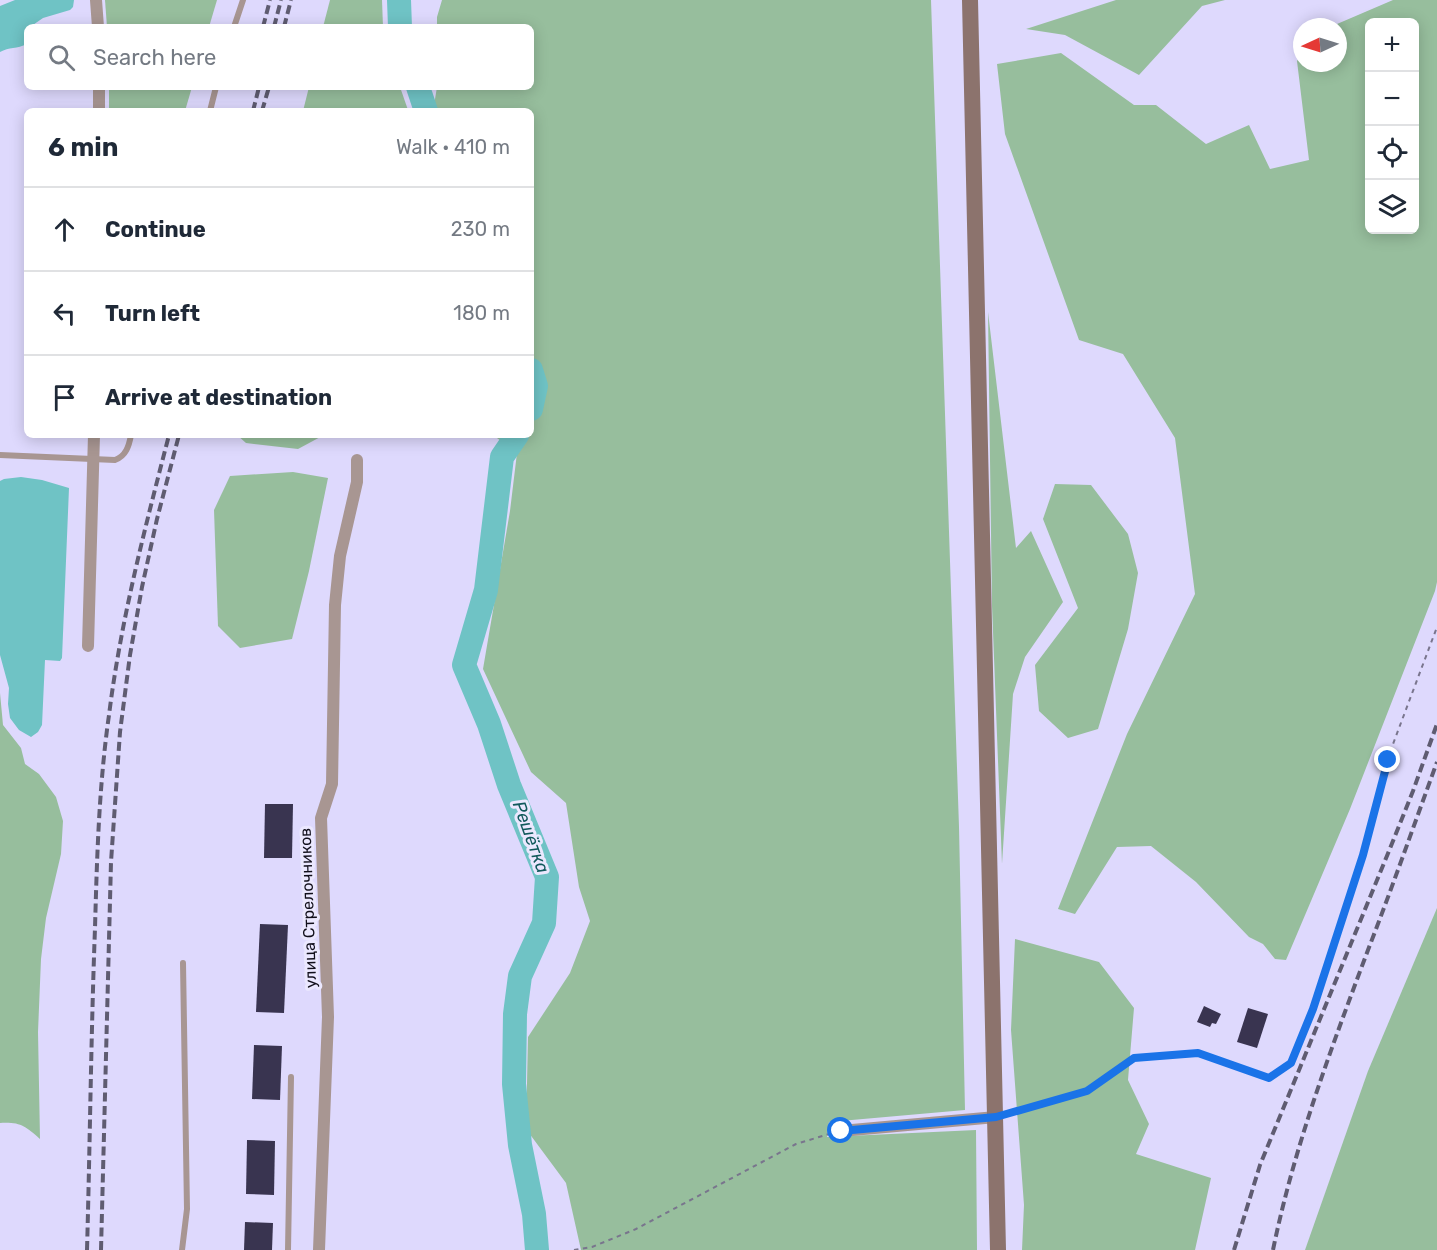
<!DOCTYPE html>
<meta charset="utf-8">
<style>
body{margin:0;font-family:Rubik,sans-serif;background:#f6f6f7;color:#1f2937}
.controls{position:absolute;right:18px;top:18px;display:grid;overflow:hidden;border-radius:9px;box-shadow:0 3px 15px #0003}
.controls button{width:54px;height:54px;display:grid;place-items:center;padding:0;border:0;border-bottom:2px solid #e0e1e3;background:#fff;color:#1f2937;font:30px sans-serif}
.compass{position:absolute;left:1293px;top:18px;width:54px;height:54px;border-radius:50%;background:#fff;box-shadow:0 3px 15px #0003;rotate:266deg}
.stop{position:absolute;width:18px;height:18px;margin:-14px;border:4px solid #1a73e8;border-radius:50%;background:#fff}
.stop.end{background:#1a73e8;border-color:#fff;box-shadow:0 2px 6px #0008}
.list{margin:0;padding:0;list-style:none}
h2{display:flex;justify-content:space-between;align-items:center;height:78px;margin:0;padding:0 24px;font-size:26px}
h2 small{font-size:20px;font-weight:400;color:#747a83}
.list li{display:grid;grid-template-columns:39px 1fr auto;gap:18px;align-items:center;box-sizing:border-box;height:84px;padding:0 24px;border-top:2px solid #e0e1e3}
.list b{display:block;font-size:22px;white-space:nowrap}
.list em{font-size:20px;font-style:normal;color:#747a83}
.icon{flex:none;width:33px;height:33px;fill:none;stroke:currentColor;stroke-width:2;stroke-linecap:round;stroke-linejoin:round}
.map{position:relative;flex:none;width:1437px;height:1250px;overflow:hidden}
.search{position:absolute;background:#fff;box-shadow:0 3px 15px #0003;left:24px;top:24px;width:510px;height:66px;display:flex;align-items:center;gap:15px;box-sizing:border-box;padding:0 21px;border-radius:9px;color:#747a83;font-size:22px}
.panel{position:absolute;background:#fff;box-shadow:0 3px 15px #0003;left:24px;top:108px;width:510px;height:330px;border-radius:9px}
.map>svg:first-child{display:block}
.green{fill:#97be9d;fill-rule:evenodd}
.water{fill:#6fc3c5}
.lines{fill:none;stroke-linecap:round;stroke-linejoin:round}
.river{stroke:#6fc3c5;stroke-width:24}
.building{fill:#393450}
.path{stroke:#79758d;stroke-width:2;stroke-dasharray:4.5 4.5;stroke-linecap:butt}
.lane{stroke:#a89692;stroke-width:6}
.street{stroke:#a89692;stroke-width:12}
.secondary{stroke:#8c736d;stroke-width:16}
.rail{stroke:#5f5c71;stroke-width:4;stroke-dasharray:9 4.5;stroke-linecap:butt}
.route{stroke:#1a73e8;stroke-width:8}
.labels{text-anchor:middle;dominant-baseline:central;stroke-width:6;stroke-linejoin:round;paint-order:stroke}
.street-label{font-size:16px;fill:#110f1b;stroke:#ebe8fe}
.water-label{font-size:18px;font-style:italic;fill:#115a5c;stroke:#ebe8fe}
</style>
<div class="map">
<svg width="1437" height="1250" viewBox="0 0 1437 1250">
<rect width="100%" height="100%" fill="#ded9fd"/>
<g class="green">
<path d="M 105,0 L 217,0 L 209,27 L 107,27 Z"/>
<path d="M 330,0 L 382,0 L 383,27 L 323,27 Z"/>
<path d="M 442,0 L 931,0 L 959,827 L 965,1110 L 829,1122 L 827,1137 L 976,1130 L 977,1250 L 581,1250 L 566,1183 L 526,1129 L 528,1037 L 570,973 L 590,921 L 579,887 L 566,803 L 531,772 L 483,669 L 510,511 L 517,453 L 493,435 L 531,435 L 531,111 L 433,111 L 437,87 L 531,87 L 531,27 L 437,27 L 437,17 Z"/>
<path d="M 1116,0 L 1225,0 L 1202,6 L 1139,75 L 1065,35 L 1026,29 Z"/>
<path d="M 1393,0 L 1437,0 L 1437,582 L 1435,591 L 1350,809 L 1286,960 L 1275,959 L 1263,944 L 1249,937 L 1196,882 L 1151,846 L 1117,847 L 1075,914 L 1058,909 L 1127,734 L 1195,594 L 1175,438 L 1123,354 L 1079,340 L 1005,134 L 997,64 L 1061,53 L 1134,105 L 1156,105 L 1206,144 L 1249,125 L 1270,169 L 1309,160 L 1297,61 L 1302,54 L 1302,63 L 1338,63 L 1338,27 L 1330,27 ZM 1370,22 L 1414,22 L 1414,230 L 1370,230 Z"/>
<path d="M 109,87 L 192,87 L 185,111 L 109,111 Z"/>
<path d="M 309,87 L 400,87 L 408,110 L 303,111 Z"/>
<path d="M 988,312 L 1016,548 L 1031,531 L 1063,602 L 1025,657 L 1013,694 L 1002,864 L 992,606 Z"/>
<path d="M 237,435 L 324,435 L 298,449 L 246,443 Z"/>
<path d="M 293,472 L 328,478 L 309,571 L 292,639 L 240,648 L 218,626 L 214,510 L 230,476 Z"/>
<path d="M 1055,484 L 1091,485 L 1128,534 L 1138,573 L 1128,629 L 1098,729 L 1068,738 L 1039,711 L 1035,665 L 1078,608 L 1043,519 Z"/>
<path d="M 0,693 L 3,725 L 21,748 L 25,764 L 39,774 L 56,797 L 63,821 L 61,854 L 46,918 L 41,959 L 38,1032 L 40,1139 C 25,1126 21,1122 0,1123 Z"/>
<path d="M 1437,908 L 1437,1250 L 1305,1250 L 1368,1071 Z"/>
<path d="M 1015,939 L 1099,962 L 1134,1008 L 1128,1080 L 1149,1124 L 1136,1154 L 1211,1178 L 1195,1250 L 1022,1250 L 1024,1205 L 1011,1030 Z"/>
</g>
<g class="water">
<path d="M 15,0 L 74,0 L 73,7 L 70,10 L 43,18 L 30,27 L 27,27 L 27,44 C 17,49 9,47 0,52 L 0,6 Z"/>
<path d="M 21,477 L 42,480 L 69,488 L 62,658 L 60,661 L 45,660 L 42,725 L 38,732 L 31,737 L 19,730 L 10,718 L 8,704 L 9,688 L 0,655 L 0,481 L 4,479 Z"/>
</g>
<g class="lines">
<g class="river">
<path d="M 399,0 L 400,27"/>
<path d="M 418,87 L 426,111"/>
<path d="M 531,370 L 536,386 L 531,409"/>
<path d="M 517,435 L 502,457 L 486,590 L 464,665 L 489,724 L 509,785 L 547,877 L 544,923 L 520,976 L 515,1014 L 514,1084 L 520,1145 L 534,1214 L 537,1250"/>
</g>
</g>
<g class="building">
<path d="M 265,804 L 293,804 L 292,858 L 264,858 Z"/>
<path d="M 260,924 L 288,925 L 284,1013 L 256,1012 Z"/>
<path d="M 1204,1006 L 1221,1014 L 1216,1024 L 1212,1023 L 1210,1027 L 1197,1022 Z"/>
<path d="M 1248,1008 L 1268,1014 L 1257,1048 L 1237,1042 Z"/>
<path d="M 254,1045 L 282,1046 L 280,1100 L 252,1099 Z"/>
<path d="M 247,1140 L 275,1141 L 274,1195 L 246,1194 Z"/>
<path d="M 245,1222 L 273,1223 L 272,1250 L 244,1250 Z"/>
</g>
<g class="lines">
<g class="path">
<path d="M 1010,1113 L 1087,1091 L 1134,1058 L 1198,1054 L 1269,1078 L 1291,1063 L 1313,1009 L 1363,855 L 1387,760 L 1437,627"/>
<path d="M 574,1250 L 592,1247 L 636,1229 L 796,1144 L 829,1134"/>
</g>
<g class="lane">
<path d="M 234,27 L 243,0"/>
<path d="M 210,111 L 216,87"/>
<path d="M 0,455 L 115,460 C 126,456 129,446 131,435"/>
<path d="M 182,1250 L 187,1209 L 183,963"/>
<path d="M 288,1250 L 291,1077"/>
</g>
<g class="street">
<path d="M 96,0 L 98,27"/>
<path d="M 99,87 L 99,111"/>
<path d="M 88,646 L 94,435"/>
<path d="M 841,1131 L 996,1117"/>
<path d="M 319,1250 L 328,1017 L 321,818 L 332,784 L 335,605 L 340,556 L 357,482 L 357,460"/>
</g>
<path class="secondary" d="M 970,0 L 998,1250"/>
<g class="rail">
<path d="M 263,27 L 270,0"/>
<path d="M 274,27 L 281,0"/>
<path d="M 284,27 L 291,0"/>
<path d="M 253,111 L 259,87"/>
<path d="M 262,111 L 269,87"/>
<path d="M 87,1250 C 90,1143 91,1035 95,928 C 97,856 99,785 109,715 C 121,619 145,528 169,435"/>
<path d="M 101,1250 L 111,862 L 120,732 L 130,655 L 142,587 L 157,519 L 179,435"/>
<path d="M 1234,1250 L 1260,1165 L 1389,851 L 1413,791 L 1437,724"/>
<path d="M 1273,1250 C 1294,1147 1331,1049 1368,950 C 1392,888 1414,825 1437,762"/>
</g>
</g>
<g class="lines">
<path class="route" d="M 841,1131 L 996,1117 L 1087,1091 L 1134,1058 L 1198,1053 L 1269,1078 L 1291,1063 L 1313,1009 L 1363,855 L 1388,760"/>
</g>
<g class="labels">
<g class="street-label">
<text transform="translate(308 908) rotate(-92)">улица Стрелочников</text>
</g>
<g class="water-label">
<text transform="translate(531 837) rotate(70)">Решётка</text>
</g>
</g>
</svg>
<div class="controls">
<button>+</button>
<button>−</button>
<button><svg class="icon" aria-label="locate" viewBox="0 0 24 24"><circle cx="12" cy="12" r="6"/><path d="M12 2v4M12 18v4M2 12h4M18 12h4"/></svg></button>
<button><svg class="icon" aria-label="layers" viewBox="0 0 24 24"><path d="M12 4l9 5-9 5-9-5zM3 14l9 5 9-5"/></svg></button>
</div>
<svg class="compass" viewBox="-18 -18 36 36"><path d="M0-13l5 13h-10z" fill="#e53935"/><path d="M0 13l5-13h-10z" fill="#747a83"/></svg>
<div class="stop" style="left:841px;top:1131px"></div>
<div class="stop end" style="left:1388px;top:760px"></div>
<div class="search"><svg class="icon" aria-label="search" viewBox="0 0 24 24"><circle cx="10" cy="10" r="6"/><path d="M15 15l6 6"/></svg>Search here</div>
<section class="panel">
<h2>6 min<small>Walk · 410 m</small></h2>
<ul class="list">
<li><svg class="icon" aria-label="ahead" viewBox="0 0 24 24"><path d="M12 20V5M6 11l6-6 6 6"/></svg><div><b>Continue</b></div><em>230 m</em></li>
<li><svg class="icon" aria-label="left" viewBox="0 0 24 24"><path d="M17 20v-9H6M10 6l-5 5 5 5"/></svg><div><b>Turn left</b></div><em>180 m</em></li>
<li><svg class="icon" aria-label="arrive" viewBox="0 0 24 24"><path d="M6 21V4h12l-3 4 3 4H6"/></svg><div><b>Arrive at destination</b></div></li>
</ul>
</section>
</div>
